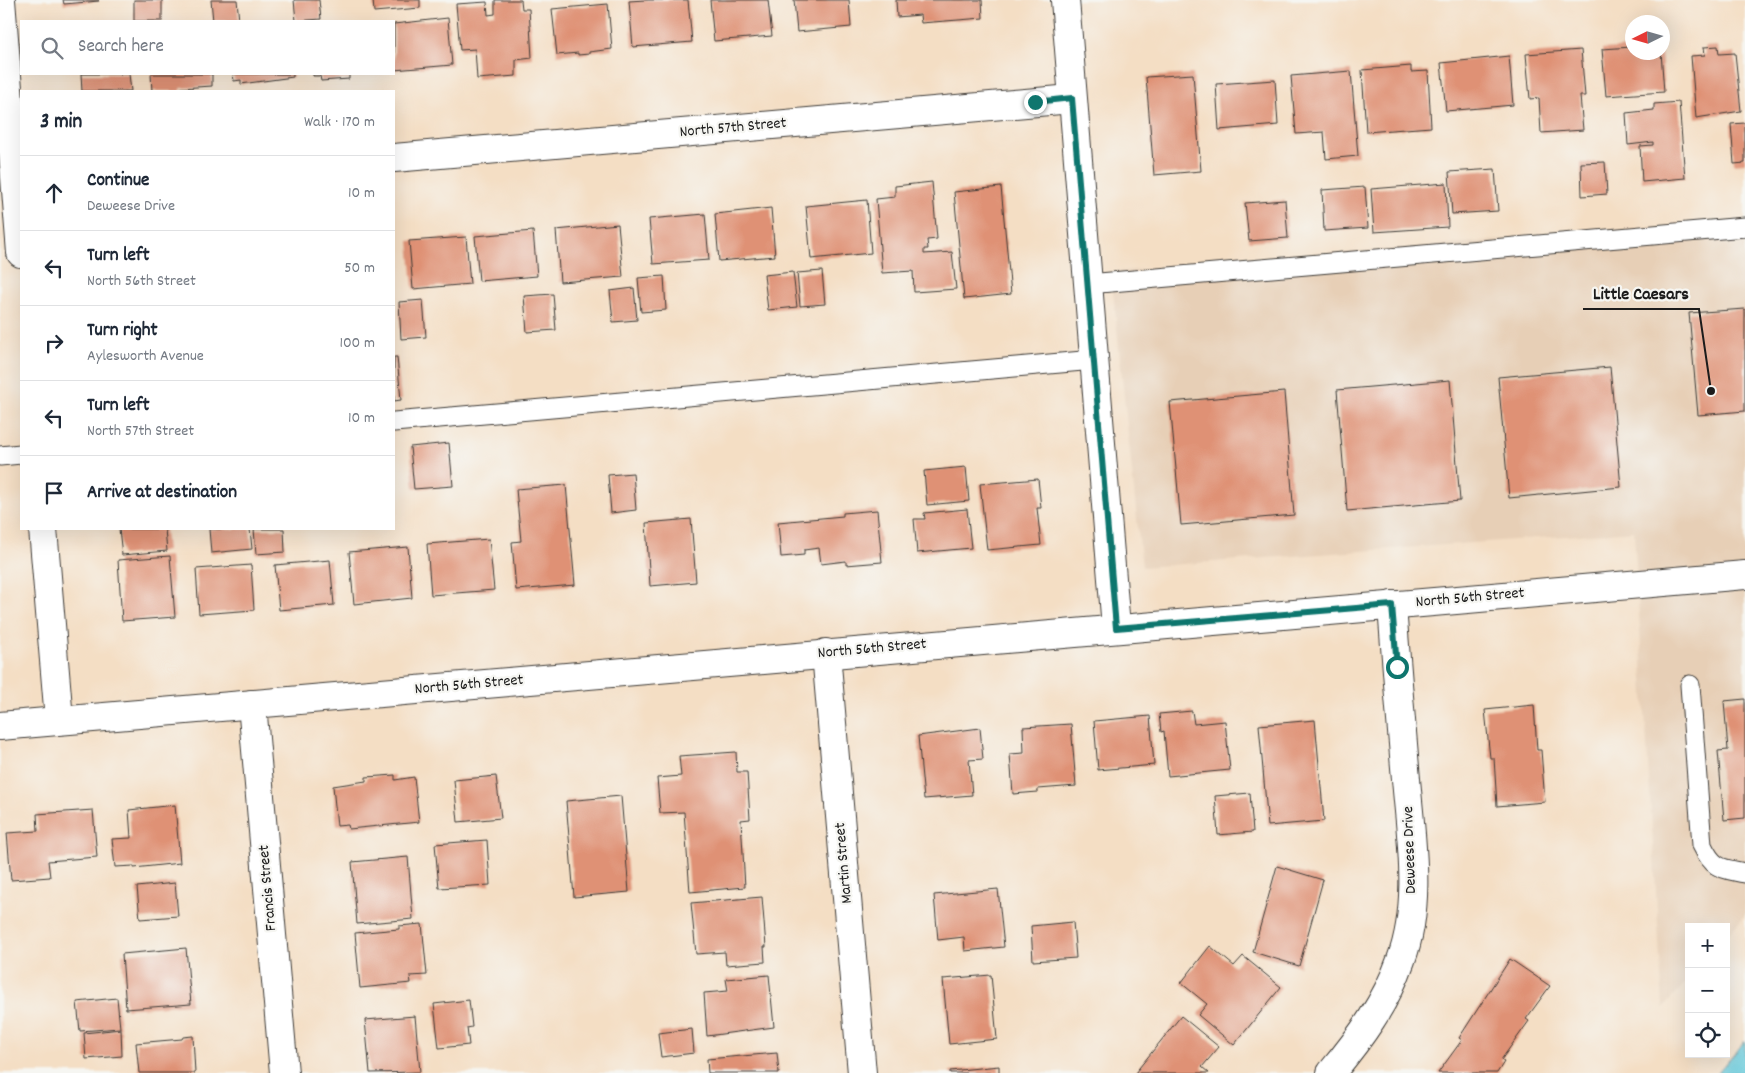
<!DOCTYPE html>
<meta charset="utf-8">
<style>
body{margin:0;font-family:Dekko,sans-serif;background:#f2f2f3;color:#1f2937}
.controls{position:absolute;right:15px;bottom:15px;display:grid;overflow:hidden;border-radius:0px;box-shadow:0 5px 20px #0002}
.controls button{width:45px;height:45px;display:grid;place-items:center;padding:0;border:0;border-bottom:1px solid #e0e1e3;background:#fff;color:#1f2937;font:25px sans-serif}
.compass{position:absolute;left:1625px;top:15px;width:45px;height:45px;border-radius:50%;background:#fff;box-shadow:0 5px 20px #0002;rotate:265deg}
.stop{position:absolute;width:15px;height:15px;margin:-11px;border:4px solid #0f766e;border-radius:50%;background:#fff}
.stop.end{background:#0f766e;border-color:#fff;box-shadow:0 1px 5px #0008}
.list{margin:0;padding:0;list-style:none}
h2{display:flex;justify-content:space-between;align-items:center;height:65px;margin:0;padding:0 20px;font-size:21px}
h2 small{font-size:16px;font-weight:400;color:#747a83}
.list li{display:grid;grid-template-columns:32px 1fr auto;gap:15px;align-items:center;box-sizing:border-box;height:75px;padding:0 20px;border-top:1px solid #e0e1e3}
.list b{display:block;font-size:19px;white-space:nowrap}
.list p{margin:0;font-size:16px;white-space:nowrap;color:#747a83}
.list em{font-size:16px;font-style:normal;color:#747a83}
.icon{flex:none;width:28px;height:28px;fill:none;stroke:currentColor;stroke-width:2;stroke-linecap:round;stroke-linejoin:round}
.map{position:relative;flex:none;width:1745px;height:1073px;overflow:hidden}
.search{position:absolute;background:#fff;box-shadow:0 5px 20px #0002;left:20px;top:20px;width:375px;height:55px;display:flex;align-items:center;gap:12px;box-sizing:border-box;padding:0 18px;border-radius:0px;color:#747a83;font-size:19px}
.panel{position:absolute;background:#fff;box-shadow:0 5px 20px #0002;left:20px;top:90px;width:375px;height:440px;border-radius:0px}
.map>svg:first-child{display:block}
.built{fill:#e7cfb6}
.water{fill:#5fc8da;stroke:#3e727b}
.building{fill:#df9175}
.lines{fill:none;stroke-linecap:round;stroke-linejoin:round}
.service-casing{stroke:#3c3935;stroke-width:21}
.minor-casing{stroke:#3c3935;stroke-width:30}
.secondary-casing{stroke:#3c3935;stroke-width:30}
.service{stroke:#fff;stroke-width:19}
.minor{stroke:#fff;stroke-width:28}
.secondary{stroke:#fff;stroke-width:28}
.route{stroke:#0f766e;stroke-width:6}
.labels{text-anchor:middle;dominant-baseline:central;stroke-width:4.5;stroke-linejoin:round;paint-order:stroke}
.street-label{font-size:16px;fill:#1c1c1c;stroke:#f6f6f2}
.leader{fill:none;stroke:#1c1c1c;stroke-width:2}
.callout-dot{fill:#1c1c1c;stroke:#f6f6f2;stroke-width:2}
.callout-label{font-size:18px;text-anchor:middle;font-weight:bold;fill:#1c1c1c;stroke:#f6f6f2;stroke-width:4.5;stroke-linejoin:round;paint-order:stroke}
</style>
<div class="map">
<svg width="1745" height="1073" viewBox="0 0 1745 1073">
<rect width="100%" height="100%" fill="#f6f6f2"/>
<filter id="ink" filterUnits="userSpaceOnUse"><feTurbulence type="fractalNoise" baseFrequency=".02" numOctaves="2"/><feDisplacementMap in="SourceGraphic" scale="10" xChannelSelector="R" yChannelSelector="G"/><feConvolveMatrix kernelMatrix="1 2 1 2 8 2 1 2 1" color-interpolation-filters="sRGB"/></filter>
<filter id="wash" filterUnits="userSpaceOnUse"><feTurbulence type="fractalNoise" baseFrequency=".0096" numOctaves="4" result="noise"/><feDisplacementMap in="SourceGraphic" scale="20" xChannelSelector="R" yChannelSelector="G"/><feGaussianBlur stdDeviation="1.12" result="paint"/><feColorMatrix in="noise" values="0 0 0 0 0 0 0 0 0 0 0 0 0 0 0 0 0 1.4 0 .05"/><feComposite in="paint" operator="in"/></filter>
<g filter="url(#wash)">
<rect width="100%" height="100%" fill="#f4dec4"/>
<path class="built" d="M 1745,220 L 1745,915 L 1726,937 L 1726,927 L 1689,927 L 1689,979 L 1663,1008 L 1634,531 L 1142,567 L 1111,272 Z"/>
<path class="water" d="M 1745,1041 L 1745,1073 L 1718,1073 Z"/>
<g id="blocks">
<g class="building">
<path d="M 63,0 L 98,0 L 99,1 L 64,4 Z"/>
<rect x="134" y="0" width="28" height="21"/>
<path d="M 211,0 L 237,0 L 239,21 L 213,21 Z"/>
<path d="M 294,0 L 319,0 L 321,19 L 296,21 Z"/>
<path d="M 373,0 L 420,0 L 420,8 L 374,12 Z"/>
<path d="M 495,0 L 521,0 L 522,9 L 529,9 L 532,58 L 516,60 L 516,76 L 477,79 L 475,49 L 460,50 L 456,4 L 487,2 L 488,15 L 495,14 Z"/>
<path d="M 645,0 L 688,0 L 692,42 L 633,47 L 629,1 Z"/>
<path d="M 710,0 L 768,0 L 772,36 L 714,41 Z"/>
<path d="M 794,0 L 849,0 L 851,27 L 797,32 Z"/>
<path d="M 896,0 L 982,0 L 983,18 L 921,23 L 920,15 L 897,17 Z"/>
<path d="M 608,4 L 612,49 L 589,52 L 589,54 L 578,55 L 578,53 L 557,55 L 552,9 Z"/>
<path d="M 448,18 L 452,65 L 394,70 L 394,24 Z"/>
<path d="M 1718,46 L 1719,54 L 1735,53 L 1741,111 L 1696,118 L 1691,56 L 1705,55 L 1704,47 Z"/>
<path d="M 1632,47 L 1632,52 L 1661,52 L 1664,92 L 1606,96 L 1602,49 Z"/>
<path d="M 1581,50 L 1585,96 L 1580,96 L 1583,130 L 1541,133 L 1539,98 L 1530,99 L 1526,54 Z"/>
<path d="M 1509,56 L 1513,105 L 1446,111 L 1441,63 Z"/>
<path d="M 1411,66 L 1411,72 L 1428,71 L 1431,127 L 1366,132 L 1362,70 Z"/>
<path d="M 1351,71 L 1358,156 L 1326,159 L 1324,132 L 1296,134 L 1291,76 Z"/>
<path d="M 81,74 L 129,74 L 131,91 L 82,91 Z"/>
<path d="M 151,74 L 212,74 L 212,86 L 181,88 L 181,91 L 152,91 Z"/>
<path d="M 233,74 L 293,74 L 293,77 L 241,84 L 241,80 L 234,81 Z"/>
<path d="M 313,74 L 349,74 L 349,79 L 321,81 L 320,76 L 313,76 Z"/>
<path d="M 1193,74 L 1201,171 L 1154,175 L 1146,77 Z"/>
<path d="M 1275,80 L 1278,125 L 1219,130 L 1216,84 Z"/>
<path d="M 1679,102 L 1685,178 L 1642,182 L 1640,146 L 1653,145 L 1653,142 L 1628,145 L 1626,113 L 1654,110 L 1654,104 Z"/>
<path d="M 1745,123 L 1745,163 L 1734,164 L 1731,124 Z"/>
<path d="M 1605,162 L 1607,194 L 1582,196 L 1581,163 Z"/>
<path d="M 1495,169 L 1498,211 L 1452,214 L 1449,172 Z"/>
<path d="M 932,182 L 937,239 L 927,240 L 928,249 L 924,249 L 924,254 L 952,252 L 956,289 L 914,292 L 913,271 L 882,273 L 876,199 L 895,197 L 895,186 Z"/>
<path d="M 1446,183 L 1448,227 L 1374,232 L 1371,189 Z"/>
<path d="M 1001,187 L 1011,294 L 964,299 L 954,192 Z"/>
<path d="M 1365,187 L 1368,228 L 1324,231 L 1322,190 Z"/>
<path d="M 867,200 L 871,253 L 811,259 L 806,206 Z"/>
<path d="M 1285,200 L 1288,238 L 1249,241 L 1245,203 Z"/>
<path d="M 771,208 L 775,256 L 719,261 L 715,214 Z"/>
<path d="M 705,214 L 709,260 L 653,264 L 649,219 Z"/>
<path d="M 618,224 L 623,277 L 560,282 L 556,230 Z"/>
<path d="M 533,231 L 537,276 L 479,281 L 475,236 Z"/>
<path d="M 466,237 L 470,284 L 413,289 L 409,241 Z"/>
<path d="M 822,271 L 825,304 L 800,306 L 797,273 Z"/>
<path d="M 793,272 L 797,307 L 768,310 L 764,275 Z"/>
<path d="M 664,276 L 666,310 L 641,312 L 638,278 Z"/>
<path d="M 634,288 L 637,320 L 613,322 L 610,291 Z"/>
<path d="M 553,294 L 556,330 L 527,332 L 524,296 Z"/>
<path d="M 423,300 L 426,337 L 401,339 L 399,302 Z"/>
<path d="M 1745,309 L 1745,411 L 1698,415 L 1689,313 Z"/>
<path d="M 394,357 L 397,357 L 401,400 L 394,401 Z"/>
<path d="M 1610,367 L 1621,487 L 1509,498 L 1498,377 Z"/>
<path d="M 1450,380 L 1460,501 L 1347,511 L 1337,390 Z"/>
<path d="M 1284,392 L 1294,515 L 1181,525 L 1170,402 Z"/>
<path d="M 449,443 L 453,486 L 414,489 L 410,447 Z"/>
<path d="M 966,467 L 969,501 L 927,505 L 924,471 Z"/>
<path d="M 633,473 L 636,510 L 611,513 L 608,475 Z"/>
<path d="M 1038,479 L 1041,508 L 1037,508 L 1041,545 L 987,550 L 980,484 Z"/>
<path d="M 566,485 L 575,585 L 516,590 L 512,542 L 521,541 L 516,489 Z"/>
<path d="M 967,509 L 971,548 L 917,553 L 914,519 L 925,519 L 924,513 Z"/>
<path d="M 877,510 L 882,562 L 846,565 L 846,561 L 821,564 L 819,548 L 804,550 L 804,555 L 781,557 L 778,522 L 843,516 L 843,513 Z"/>
<path d="M 691,519 L 696,582 L 650,586 L 646,523 Z"/>
<path d="M 119,529 L 165,529 L 167,551 L 122,555 Z"/>
<path d="M 209,529 L 250,529 L 252,549 L 211,553 Z"/>
<path d="M 254,529 L 284,529 L 285,552 L 256,554 Z"/>
<path d="M 489,539 L 494,590 L 431,595 L 427,544 Z"/>
<path d="M 408,547 L 412,598 L 354,604 L 349,552 Z"/>
<path d="M 170,556 L 175,617 L 122,621 L 118,560 Z"/>
<path d="M 330,560 L 334,605 L 279,610 L 275,565 Z"/>
<path d="M 251,565 L 254,610 L 199,614 L 196,569 Z"/>
<path d="M 1745,699 L 1745,818 L 1724,820 L 1718,751 L 1728,750 L 1724,701 Z"/>
<path d="M 1534,705 L 1537,750 L 1541,750 L 1545,802 L 1497,806 L 1494,758 L 1490,758 L 1485,710 Z"/>
<path d="M 1192,711 L 1194,724 L 1225,721 L 1230,770 L 1168,776 L 1164,731 L 1161,732 L 1159,714 Z"/>
<path d="M 1150,716 L 1154,765 L 1098,770 L 1094,721 Z"/>
<path d="M 1315,720 L 1324,821 L 1268,826 L 1259,725 Z"/>
<path d="M 1071,724 L 1076,786 L 1038,789 L 1038,792 L 1013,794 L 1010,754 L 1024,753 L 1023,727 Z"/>
<path d="M 980,728 L 983,759 L 969,760 L 972,795 L 924,799 L 918,736 Z"/>
<path d="M 736,752 L 737,772 L 747,772 L 750,819 L 741,820 L 745,887 L 690,892 L 684,812 L 660,813 L 657,778 L 681,776 L 679,756 Z"/>
<path d="M 395,775 L 395,780 L 414,777 L 419,822 L 349,829 L 348,825 L 337,826 L 333,786 L 366,781 L 366,777 Z"/>
<path d="M 496,776 L 501,818 L 458,822 L 454,780 Z"/>
<path d="M 1250,793 L 1253,832 L 1218,835 L 1215,796 Z"/>
<path d="M 621,796 L 629,892 L 574,897 L 566,801 Z"/>
<path d="M 175,805 L 180,863 L 134,868 L 134,866 L 115,867 L 112,839 L 131,838 L 129,810 Z"/>
<path d="M 93,810 L 97,857 L 48,861 L 50,877 L 11,880 L 7,833 L 38,831 L 37,814 Z"/>
<path d="M 487,840 L 490,885 L 439,888 L 435,844 Z"/>
<path d="M 408,857 L 413,919 L 357,924 L 352,862 Z"/>
<path d="M 1277,866 L 1323,880 L 1299,966 L 1253,952 Z"/>
<path d="M 175,883 L 178,916 L 140,919 L 137,887 Z"/>
<path d="M 998,889 L 1004,947 L 965,951 L 964,937 L 938,940 L 934,895 Z"/>
<path d="M 762,897 L 766,947 L 764,947 L 765,962 L 726,965 L 725,952 L 696,954 L 691,903 Z"/>
<path d="M 1073,922 L 1076,958 L 1033,961 L 1031,926 Z"/>
<path d="M 422,924 L 427,975 L 410,976 L 411,983 L 360,988 L 355,933 L 399,929 L 399,926 Z"/>
<path d="M 1210,946 L 1234,966 L 1243,956 L 1281,987 L 1234,1045 L 1198,1015 L 1207,1004 L 1181,983 Z"/>
<path d="M 186,948 L 191,1004 L 126,1009 L 122,954 Z"/>
<path d="M 1510,959 L 1550,986 L 1526,1019 L 1529,1021 L 1501,1060 L 1504,1062 L 1497,1073 L 1438,1073 L 1462,1040 L 1459,1038 Z"/>
<path d="M 769,975 L 774,1027 L 707,1036 L 704,993 L 728,991 L 726,979 Z"/>
<path d="M 991,975 L 997,1039 L 949,1044 L 943,979 Z"/>
<path d="M 117,998 L 120,1028 L 80,1031 L 77,1002 Z"/>
<path d="M 469,1000 L 472,1027 L 467,1028 L 469,1045 L 439,1048 L 434,1004 Z"/>
<path d="M 415,1016 L 420,1072 L 370,1073 L 365,1020 Z"/>
<path d="M 1181,1016 L 1219,1047 L 1202,1067 L 1209,1073 L 1135,1073 Z"/>
<path d="M 121,1029 L 122,1056 L 86,1059 L 84,1033 Z"/>
<path d="M 692,1029 L 694,1053 L 661,1057 L 658,1033 Z"/>
<path d="M 193,1036 L 195,1073 L 139,1073 L 136,1043 L 182,1039 L 183,1037 Z"/>
<path d="M 777,1053 L 779,1073 L 708,1073 L 707,1059 Z"/>
<path d="M 999,1066 L 999,1073 L 950,1073 L 950,1071 Z"/>
</g>
</g>
</g>
<g filter="url(#ink)">
<use href="#blocks" fill-opacity="0" stroke="#3c3935" stroke-width="1"/>
<g class="lines">
<defs>
<g id="service">
<path d="M 1088,284 L 1745,227"/>
<path d="M 394,422 L 1094,360"/>
<path d="M 0,456 L 21,454"/>
<path d="M 1690,685 L 1702,845 C 1714,870 1721,868 1745,873"/>
</g>
<g id="minor">
<path d="M 1,0 L 21,253"/>
<path d="M 1065,0 L 1116,628"/>
<path d="M 394,158 L 1072,99"/>
<path d="M 43,529 L 59,720"/>
<path d="M 826,653 L 862,1073"/>
<path d="M 252,704 L 284,1073"/>
<path d="M 1331,1073 C 1360,1038 1386,1003 1401,960 C 1422,903 1411,839 1406,779 C 1401,721 1396,663 1392,605"/>
</g>
<path id="secondary" d="M 0,726 L 1745,575"/>
</defs>
<use href="#service" class="service-casing"/>
<use href="#minor" class="minor-casing"/>
<use href="#secondary" class="secondary-casing"/>
<use href="#service" class="service"/>
<use href="#minor" class="minor"/>
<use href="#secondary" class="secondary"/>
</g>
</g>
<g class="lines" filter="url(#ink)">
<path class="route" d="M 1035,102 L 1072,98 L 1116,628 L 1392,605 L 1397,667"/>
</g>
<g class="labels">
<g class="street-label">
<text transform="translate(733 128) rotate(-5)">North 57th Street</text>
<text transform="translate(1470 598) rotate(-5)">North 56th Street</text>
<text transform="translate(872 649) rotate(-5)">North 56th Street</text>
<text transform="translate(469 685) rotate(-5)">North 56th Street</text>
<text transform="translate(1410 850) rotate(-92)">Deweese Drive</text>
<text transform="translate(844 863) rotate(-95)">Martin Street</text>
<text transform="translate(268 888) rotate(-95)">Francis Street</text>
</g>
</g>
<path class="leader" d="M1711 391L1699 309H1583"/>
<circle class="callout-dot" cx="1711" cy="391" r="5"/>
<g class="callout-label">
<text x="1641" y="299">Little Caesars</text>
</g>
</svg>
<div class="controls">
<button>+</button>
<button>−</button>
<button><svg class="icon" aria-label="locate" viewBox="0 0 24 24"><circle cx="12" cy="12" r="6"/><path d="M12 2v4M12 18v4M2 12h4M18 12h4"/></svg></button>
</div>
<svg class="compass" viewBox="-18 -18 36 36"><path d="M0-13l5 13h-10z" fill="#e53935"/><path d="M0 13l5-13h-10z" fill="#747a83"/></svg>
<div class="stop" style="left:1397px;top:667px"></div>
<div class="stop end" style="left:1035px;top:102px"></div>
<div class="search"><svg class="icon" aria-label="search" viewBox="0 0 24 24"><circle cx="10" cy="10" r="6"/><path d="M15 15l6 6"/></svg>Search here</div>
<section class="panel">
<h2>3 min<small>Walk · 170 m</small></h2>
<ul class="list">
<li><svg class="icon" aria-label="ahead" viewBox="0 0 24 24"><path d="M12 20V5M6 11l6-6 6 6"/></svg><div><b>Continue</b><p>Deweese Drive</p></div><em>10 m</em></li>
<li><svg class="icon" aria-label="left" viewBox="0 0 24 24"><path d="M17 20v-9H6M10 6l-5 5 5 5"/></svg><div><b>Turn left</b><p>North 56th Street</p></div><em>50 m</em></li>
<li><svg class="icon" aria-label="right" viewBox="0 0 24 24"><path d="M7 20v-9h11M14 6l5 5-5 5"/></svg><div><b>Turn right</b><p>Aylesworth Avenue</p></div><em>100 m</em></li>
<li><svg class="icon" aria-label="left" viewBox="0 0 24 24"><path d="M17 20v-9H6M10 6l-5 5 5 5"/></svg><div><b>Turn left</b><p>North 57th Street</p></div><em>10 m</em></li>
<li><svg class="icon" aria-label="arrive" viewBox="0 0 24 24"><path d="M6 21V4h12l-3 4 3 4H6"/></svg><div><b>Arrive at destination</b></div></li>
</ul>
</section>
</div>
